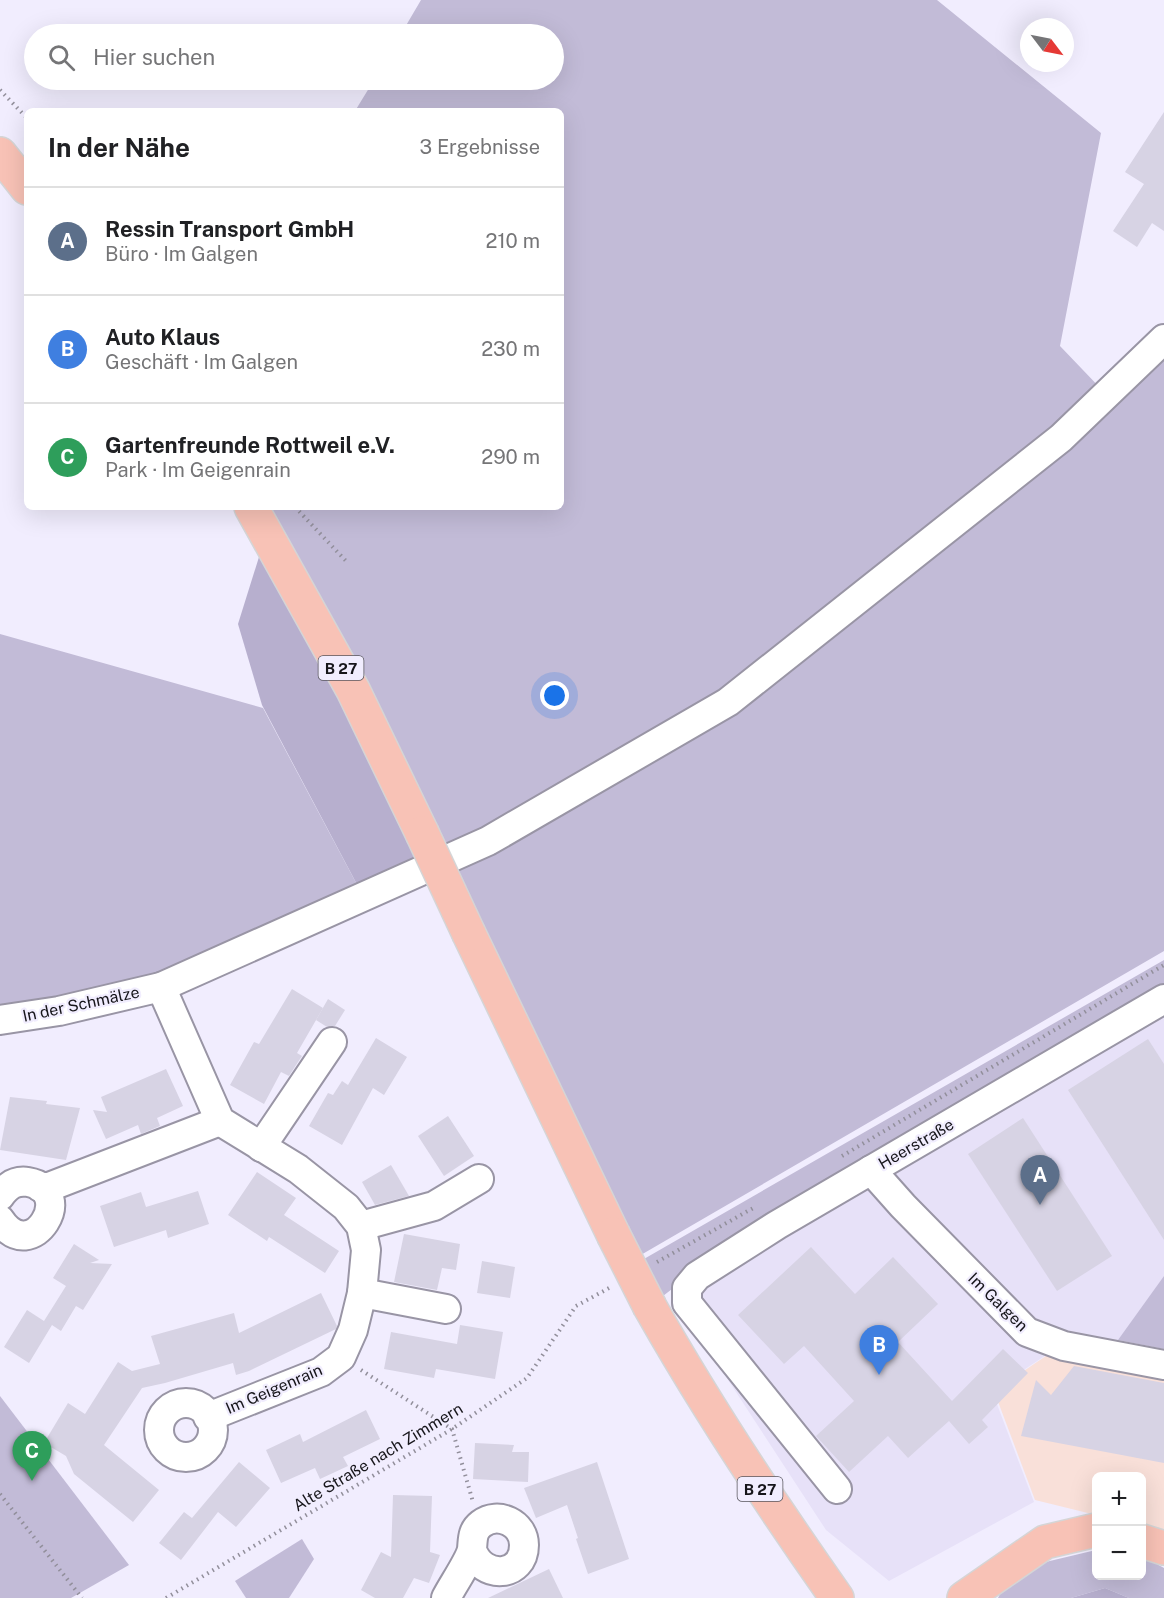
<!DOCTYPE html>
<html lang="de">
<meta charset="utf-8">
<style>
body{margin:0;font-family:"Public Sans",sans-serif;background:#f6f6f6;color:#202124}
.controls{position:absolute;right:18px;bottom:18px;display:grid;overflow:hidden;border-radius:9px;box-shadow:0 6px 24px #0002}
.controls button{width:54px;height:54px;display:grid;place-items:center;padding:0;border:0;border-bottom:2px solid #e0e0e0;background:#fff;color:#202124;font:30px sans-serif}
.compass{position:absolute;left:1020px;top:18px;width:54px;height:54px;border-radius:50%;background:#fff;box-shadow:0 6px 24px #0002;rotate:122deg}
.you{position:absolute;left:555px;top:696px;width:21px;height:21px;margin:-15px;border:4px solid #fff;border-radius:50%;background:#1a73e8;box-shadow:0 0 0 9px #1a73e833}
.badge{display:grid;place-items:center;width:39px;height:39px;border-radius:50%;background:#297372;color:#fff;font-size:20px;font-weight:700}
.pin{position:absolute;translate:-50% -50px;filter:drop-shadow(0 2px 3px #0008)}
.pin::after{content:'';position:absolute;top:32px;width:21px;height:18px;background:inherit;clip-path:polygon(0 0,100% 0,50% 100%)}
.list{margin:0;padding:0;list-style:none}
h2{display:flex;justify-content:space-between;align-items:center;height:78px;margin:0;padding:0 24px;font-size:26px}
h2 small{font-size:20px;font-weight:400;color:#757577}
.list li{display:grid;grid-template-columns:39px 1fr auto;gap:18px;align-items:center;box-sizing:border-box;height:108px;padding:0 24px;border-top:2px solid #e0e0e0}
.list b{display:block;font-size:22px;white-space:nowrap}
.list p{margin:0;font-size:20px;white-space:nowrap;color:#757577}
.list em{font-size:20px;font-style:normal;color:#757577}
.icon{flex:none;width:33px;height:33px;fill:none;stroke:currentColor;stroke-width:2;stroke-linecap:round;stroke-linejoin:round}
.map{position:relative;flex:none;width:1164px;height:1598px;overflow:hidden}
.search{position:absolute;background:#fff;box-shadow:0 6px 24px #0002;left:24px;top:24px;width:540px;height:66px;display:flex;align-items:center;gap:15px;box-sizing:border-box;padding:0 21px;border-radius:33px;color:#757577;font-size:22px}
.panel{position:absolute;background:#fff;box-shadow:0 6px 24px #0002;left:24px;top:108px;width:540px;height:402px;border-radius:9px}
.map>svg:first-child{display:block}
.built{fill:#e7e1f8}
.industrial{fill:#f9e0d9}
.green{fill:#c2bbd7}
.forest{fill:#b7afce}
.building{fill:#d7d3e4}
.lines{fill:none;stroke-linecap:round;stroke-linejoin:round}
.minor-casing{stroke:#9995a5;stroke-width:32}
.major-casing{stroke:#d5d5d6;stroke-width:36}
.path{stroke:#928f9b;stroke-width:4;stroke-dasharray:1.5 4.5;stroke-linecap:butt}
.minor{stroke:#fff;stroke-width:28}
.major{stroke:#f8c2b6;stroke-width:33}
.major-bridge-casing{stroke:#d5d5d6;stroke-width:36;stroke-linecap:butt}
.major-bridge{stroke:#f8c2b6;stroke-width:33}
.labels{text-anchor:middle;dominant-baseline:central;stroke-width:4.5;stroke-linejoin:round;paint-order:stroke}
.shield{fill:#f1edfe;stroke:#58565e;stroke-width:1.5}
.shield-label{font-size:15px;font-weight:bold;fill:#16151a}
.street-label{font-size:16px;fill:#16151a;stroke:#f1edfe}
</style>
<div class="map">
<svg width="1164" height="1598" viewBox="0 0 1164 1598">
<rect width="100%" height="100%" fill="#f1edfe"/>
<path class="built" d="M 1164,1002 L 1164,1361 L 1069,1340 L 992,1391 L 1034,1502 L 889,1581 L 826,1530 L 672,1294 L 905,1153 Z"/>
<path class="industrial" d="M 1065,1343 L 1164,1365 L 1164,1531 L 1142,1526 L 1142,1476 L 1096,1476 L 1096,1515 L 1035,1500 L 994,1391 Z"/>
<g class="green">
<path d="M 421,0 L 937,0 L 1101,133 L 1060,346 L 1104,392 L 727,699 L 431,864 L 250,507 L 561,507 L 561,111 L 355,111 L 374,80 L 554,80 L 554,34 L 401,34 Z"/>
<path d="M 1164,342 L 1164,951 L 627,1263 L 432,869 L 729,705 Z"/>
<path d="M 0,634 L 263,708 L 362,894 L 157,983 L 0,1014 Z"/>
<path d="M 1164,960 L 1164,993 L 685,1279 L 650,1306 L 630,1267 Z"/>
<path d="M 1164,1276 L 1164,1349 L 1118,1340 Z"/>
<path d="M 0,1396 L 129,1565 L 71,1598 L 0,1598 Z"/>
<path d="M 302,1539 L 314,1559 L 289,1598 L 246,1598 L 235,1581 Z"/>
<path d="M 1096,1550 L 1096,1576 L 1142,1576 L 1142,1556 L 1164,1568 L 1164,1598 L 1129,1598 L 1105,1588 L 1071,1598 L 998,1598 L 1000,1594 L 1033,1565 Z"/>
</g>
<g class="forest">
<path d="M 264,541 L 425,867 L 362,894 L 262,705 L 238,624 Z"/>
<path d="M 1105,1588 L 1129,1598 L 1071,1598 Z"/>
</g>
<g class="building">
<path d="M 1164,112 L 1164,231 L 1152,223 L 1137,247 L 1113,231 L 1144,184 L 1125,172 Z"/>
<path d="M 292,989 L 323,1008 L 297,1053 L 302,1056 L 296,1065 L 289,1076 L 281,1072 L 264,1104 L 230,1085 L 254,1042 L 259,1044 Z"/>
<path d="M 328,999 L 345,1010 L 335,1026 L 327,1027 L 316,1020 Z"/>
<path d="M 376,1038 L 407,1057 L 384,1095 L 373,1088 L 342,1145 L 309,1126 L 328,1093 L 333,1095 L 342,1081 L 348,1085 Z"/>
<path d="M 1148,1039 L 1164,1064 L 1164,1240 L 1068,1090 Z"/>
<path d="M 166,1069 L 183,1106 L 157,1118 L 160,1126 L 141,1134 L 138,1125 L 106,1139 L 93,1110 L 107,1112 L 101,1097 Z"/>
<path d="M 10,1097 L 47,1101 L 46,1104 L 80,1108 L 66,1160 L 0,1150 Z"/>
<path d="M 448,1116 L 474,1156 L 444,1176 L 418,1136 Z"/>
<path d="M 1023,1118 L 1112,1256 L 1057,1291 L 968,1154 Z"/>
<path d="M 391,1165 L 409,1196 L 375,1205 L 362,1182 Z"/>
<path d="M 257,1172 L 296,1198 L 284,1215 L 339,1251 L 325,1273 L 269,1237 L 267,1241 L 228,1215 Z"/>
<path d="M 198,1191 L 209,1224 L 168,1238 L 166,1230 L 114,1247 L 100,1206 L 141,1192 L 146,1207 Z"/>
<path d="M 404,1234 L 460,1244 L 456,1270 L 442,1268 L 437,1290 L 394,1282 Z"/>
<path d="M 74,1244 L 99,1260 L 90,1263 L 112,1264 L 83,1310 L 76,1306 L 61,1331 L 52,1325 L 29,1363 L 4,1347 L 27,1310 L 44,1321 L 66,1286 L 53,1278 Z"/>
<path d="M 811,1247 L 855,1294 L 893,1257 L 938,1304 L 898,1342 L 952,1401 L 1003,1349 L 1028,1373 L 982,1420 L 988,1427 L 969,1444 L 949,1421 L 908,1458 L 888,1436 L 849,1472 L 816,1436 L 854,1401 L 804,1346 L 784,1364 L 738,1315 Z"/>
<path d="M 482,1261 L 515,1267 L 510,1298 L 477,1293 Z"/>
<path d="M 321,1293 L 337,1326 L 336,1329 L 249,1371 L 236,1375 L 233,1363 L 165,1383 L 142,1388 L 104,1445 L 159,1490 L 133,1522 L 74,1474 L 66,1456 L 44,1443 L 68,1403 L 85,1414 L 118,1362 L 132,1371 L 160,1364 L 151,1336 L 234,1313 L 239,1333 Z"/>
<path d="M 460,1325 L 503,1332 L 495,1379 L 436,1369 L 434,1378 L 384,1369 L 391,1332 L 457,1344 Z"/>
<path d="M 1074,1366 L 1164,1383 L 1164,1463 L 1021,1436 L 1036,1380 L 1051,1395 Z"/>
<path d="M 366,1410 L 380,1439 L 343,1457 L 348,1466 L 320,1479 L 315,1468 L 281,1483 L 266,1450 L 300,1434 L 303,1442 Z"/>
<path d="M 475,1443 L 514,1445 L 512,1452 L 529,1452 L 528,1482 L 473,1479 Z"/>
<path d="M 239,1462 L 270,1488 L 236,1527 L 218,1512 L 181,1560 L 159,1543 L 184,1512 L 192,1518 Z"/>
<path d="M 597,1462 L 629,1559 L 588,1574 L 576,1539 L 578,1538 L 567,1505 L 536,1518 L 524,1488 Z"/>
<path d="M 393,1495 L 432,1496 L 430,1552 L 440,1555 L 429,1583 L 414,1578 L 403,1598 L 375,1598 L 361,1590 L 381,1552 L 391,1557 Z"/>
<path d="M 549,1569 L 563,1598 L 488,1598 Z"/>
</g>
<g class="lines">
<defs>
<g id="minor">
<path d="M 161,987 L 220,1121 L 298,1169 L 346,1207 L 361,1226 L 366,1250 L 362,1293 L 353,1330 L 341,1357 L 321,1372 L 208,1417"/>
<path d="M 0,1020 L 59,1011 L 161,987 L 488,841 L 728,702 L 1061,438 L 1164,339"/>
<path d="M 261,1147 L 332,1042"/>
<path d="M 871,1170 L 903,1206 L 1027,1332 L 1064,1346 L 1164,1365"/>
<path d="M 40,1187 L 49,1187 L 220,1121"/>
<path d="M 0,1196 C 7,1186 15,1180 28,1182 C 78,1190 32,1268 0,1220"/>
<path d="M 361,1226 L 434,1206 L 479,1179"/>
<path d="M 362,1293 L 446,1309"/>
<circle cx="186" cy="1430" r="27"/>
<path d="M 837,1489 L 687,1303 L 687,1288 L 697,1276 L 777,1225 L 1164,999"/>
<path d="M 446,1598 C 452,1586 470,1560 472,1549 C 473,1539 472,1531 481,1524 C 498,1511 524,1523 524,1545 C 524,1578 482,1580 472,1550"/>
</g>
<g id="major">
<path d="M 0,154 L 27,188"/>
<path d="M 251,507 L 353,690 L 422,833"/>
<path d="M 469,934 L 613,1234"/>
<path d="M 650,1307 C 707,1408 770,1503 837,1598"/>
<path d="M 1142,1541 L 1164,1548"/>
<path d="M 964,1598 L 1045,1542 L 1096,1530"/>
</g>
</defs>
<use href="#minor" class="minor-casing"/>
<use href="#major" class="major-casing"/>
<g class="path">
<path d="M 0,90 L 27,118"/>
<path d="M 295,507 L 346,561"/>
<path d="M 842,1156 L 1164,965"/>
<path d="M 657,1262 L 755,1207"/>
<path d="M 361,1370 L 452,1429 L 473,1502"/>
<path d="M 0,1494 L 82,1598"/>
<path d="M 166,1598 L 452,1429 L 527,1378 L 576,1306 L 611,1287"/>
</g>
<use href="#minor" class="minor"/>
<use href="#major" class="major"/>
<defs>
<g id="major-bridge">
<path d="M 422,833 L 469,934"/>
<path d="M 613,1234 L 650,1307"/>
</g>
</defs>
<use href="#major-bridge" class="major-bridge-casing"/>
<use href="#major-bridge" class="major-bridge"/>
</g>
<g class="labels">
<g class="shield">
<rect x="318.5" y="656" width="45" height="24" rx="4.5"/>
<rect x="737.5" y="1477" width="45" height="24" rx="4.5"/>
</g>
<g class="shield-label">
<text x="341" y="668">B 27</text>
<text x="760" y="1489">B 27</text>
</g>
<g class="street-label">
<text transform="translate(81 1004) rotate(-12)">In der Schmälze</text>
<text transform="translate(916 1144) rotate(-30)">Heerstraße</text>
<text transform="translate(998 1302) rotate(44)">Im Galgen</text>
<text transform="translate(274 1389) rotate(-23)">Im Geigenrain</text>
<text transform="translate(378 1457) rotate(-31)">Alte Straße nach Zimmern</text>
</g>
</g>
</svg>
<div class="controls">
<button>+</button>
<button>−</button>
</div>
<svg class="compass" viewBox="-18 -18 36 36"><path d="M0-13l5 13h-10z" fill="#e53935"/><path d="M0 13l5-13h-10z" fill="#757577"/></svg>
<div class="you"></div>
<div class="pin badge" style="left:1040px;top:1205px;background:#5c6f8a">A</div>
<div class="pin badge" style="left:879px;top:1375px;background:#3f7fe0">B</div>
<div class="pin badge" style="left:32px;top:1481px;background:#2e9e5b">C</div>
<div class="search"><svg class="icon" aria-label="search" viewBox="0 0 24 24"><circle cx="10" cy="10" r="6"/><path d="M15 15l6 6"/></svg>Hier suchen</div>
<section class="panel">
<h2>In der Nähe<small>3 Ergebnisse</small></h2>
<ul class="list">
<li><span class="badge" style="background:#5c6f8a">A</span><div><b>Ressin Transport GmbH</b><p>Büro · Im Galgen</p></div><em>210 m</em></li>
<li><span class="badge" style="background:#3f7fe0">B</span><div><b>Auto Klaus</b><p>Geschäft · Im Galgen</p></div><em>230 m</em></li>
<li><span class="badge" style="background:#2e9e5b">C</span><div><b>Gartenfreunde Rottweil e.V.</b><p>Park · Im Geigenrain</p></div><em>290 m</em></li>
</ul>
</section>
</div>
